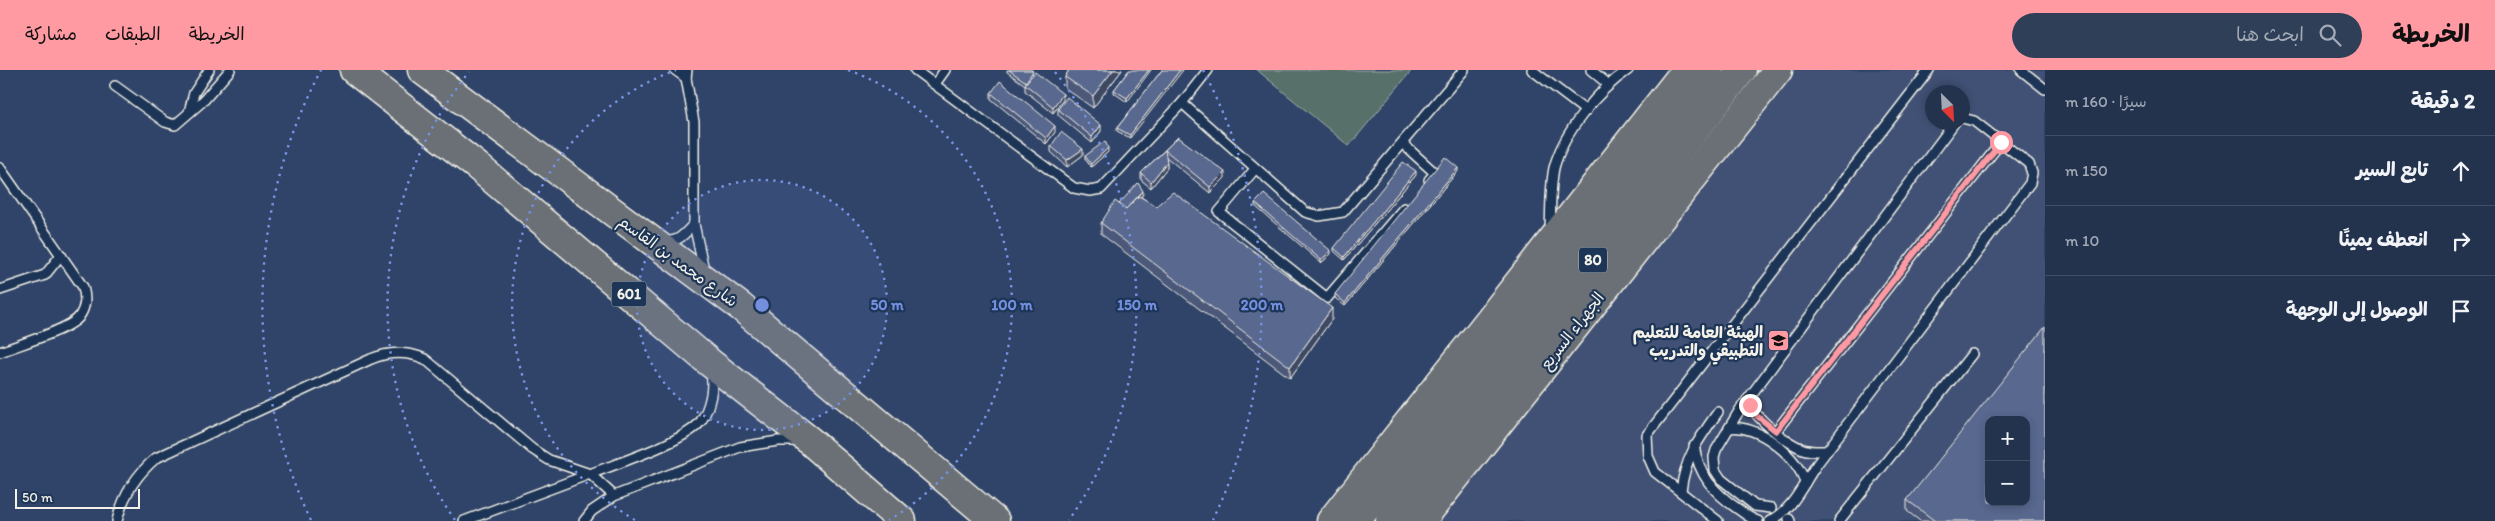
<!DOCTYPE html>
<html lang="ar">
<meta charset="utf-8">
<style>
body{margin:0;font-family:Itim,"Playpen Sans Arabic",sans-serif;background:#2f3f58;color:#f1f3f6;direction:rtl}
.controls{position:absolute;right:15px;bottom:15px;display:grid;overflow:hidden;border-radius:10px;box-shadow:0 2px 8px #0003}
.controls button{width:45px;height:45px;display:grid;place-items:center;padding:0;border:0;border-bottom:1px solid #404e66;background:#23334e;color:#f1f3f6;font:25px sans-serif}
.compass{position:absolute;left:1925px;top:15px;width:45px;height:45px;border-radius:50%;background:#23334e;box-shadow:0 2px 8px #0003;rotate:156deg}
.scale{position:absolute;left:15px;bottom:12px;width:125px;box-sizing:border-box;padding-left:5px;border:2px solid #f4f1e8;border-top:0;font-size:14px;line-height:18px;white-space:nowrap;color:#f4f1e8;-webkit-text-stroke:4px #1d3557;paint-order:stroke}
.stop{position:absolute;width:15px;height:15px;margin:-11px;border:4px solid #ff9aa2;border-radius:50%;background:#fff}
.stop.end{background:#ff9aa2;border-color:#fff;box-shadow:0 1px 5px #0008}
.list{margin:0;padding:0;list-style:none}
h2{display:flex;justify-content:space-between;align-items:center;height:65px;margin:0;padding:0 20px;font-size:21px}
h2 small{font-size:16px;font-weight:400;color:#a3aab6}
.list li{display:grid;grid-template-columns:32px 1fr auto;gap:15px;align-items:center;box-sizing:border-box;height:70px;padding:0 20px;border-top:1px solid #404e66}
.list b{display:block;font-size:19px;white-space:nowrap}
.list em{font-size:16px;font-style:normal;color:#a3aab6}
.icon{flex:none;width:28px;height:28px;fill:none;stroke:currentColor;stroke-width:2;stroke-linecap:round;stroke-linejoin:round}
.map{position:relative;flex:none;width:2045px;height:451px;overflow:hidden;direction:ltr}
header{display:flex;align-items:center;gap:30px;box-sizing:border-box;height:70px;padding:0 25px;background:#ff9aa2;color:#111}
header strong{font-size:24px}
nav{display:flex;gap:28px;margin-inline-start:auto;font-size:18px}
.search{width:350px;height:45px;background:#2f3f58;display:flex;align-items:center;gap:12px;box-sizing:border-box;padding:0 18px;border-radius:28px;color:#a3aab6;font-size:19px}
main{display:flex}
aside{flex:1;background:#23334e}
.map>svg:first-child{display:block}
.built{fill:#3f5175;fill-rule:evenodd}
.green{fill:#586f6b;stroke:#a6b0aa}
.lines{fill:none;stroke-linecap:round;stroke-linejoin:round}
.service-casing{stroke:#f4f1e8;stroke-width:12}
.primary-casing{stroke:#f4f1e8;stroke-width:31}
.motorway-casing{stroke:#f4f1e8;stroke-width:31}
.service{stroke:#1d3557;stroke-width:9}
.primary{stroke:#6a7074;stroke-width:28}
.motorway{stroke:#6a7074;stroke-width:28}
.wall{fill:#4c597a;stroke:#f4f1e8}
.shaded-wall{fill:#3e4863;stroke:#f4f1e8}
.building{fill:#58678e;stroke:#f4f1e8;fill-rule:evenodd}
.route{stroke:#ff9aa2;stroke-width:6}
.ring{fill:none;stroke:#738fde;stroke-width:2.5;stroke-dasharray:2.5 5}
.labels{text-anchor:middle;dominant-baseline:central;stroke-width:4.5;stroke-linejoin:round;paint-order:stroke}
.shield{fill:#1d3557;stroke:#b4b9bc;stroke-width:1}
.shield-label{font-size:15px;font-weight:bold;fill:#f4f1e8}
.street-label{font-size:16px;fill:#f4f1e8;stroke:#1d3557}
.poi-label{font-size:16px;font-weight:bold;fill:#f4f1e8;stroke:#1d3557;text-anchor:end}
.centre{fill:#738fde;stroke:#1d3557;stroke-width:2.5}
.ring-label{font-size:15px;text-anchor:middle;font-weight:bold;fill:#738fde;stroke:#1d3557;stroke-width:4.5;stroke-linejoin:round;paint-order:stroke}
</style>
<header>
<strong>الخريطة</strong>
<div class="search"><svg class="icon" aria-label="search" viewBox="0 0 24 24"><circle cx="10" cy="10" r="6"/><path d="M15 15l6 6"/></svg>ابحث هنا</div>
<nav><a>الخريطة</a><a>الطبقات</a><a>مشاركة</a></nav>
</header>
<main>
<aside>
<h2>2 دقيقة<small>سيرًا · 160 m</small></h2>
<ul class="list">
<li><svg class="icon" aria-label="ahead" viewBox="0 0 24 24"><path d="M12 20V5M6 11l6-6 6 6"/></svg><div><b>تابع السير</b></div><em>150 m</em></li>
<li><svg class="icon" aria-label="right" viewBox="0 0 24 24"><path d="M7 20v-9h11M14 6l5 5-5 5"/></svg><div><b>انعطف يمينًا</b></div><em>10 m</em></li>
<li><svg class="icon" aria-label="arrive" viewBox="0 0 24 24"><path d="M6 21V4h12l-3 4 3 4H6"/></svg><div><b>الوصول إلى الوجهة</b></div></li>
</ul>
</aside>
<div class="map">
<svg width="2045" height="451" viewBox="0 0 2045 451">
<rect width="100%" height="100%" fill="#2f4468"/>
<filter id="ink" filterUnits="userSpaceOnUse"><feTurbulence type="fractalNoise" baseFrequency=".02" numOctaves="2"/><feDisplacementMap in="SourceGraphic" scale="10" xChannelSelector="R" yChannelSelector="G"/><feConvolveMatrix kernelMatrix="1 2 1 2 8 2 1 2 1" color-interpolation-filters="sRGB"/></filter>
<g filter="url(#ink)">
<path class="built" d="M 1726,0 L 2045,0 L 2045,451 L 1372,451 ZM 1932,22 L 1962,22 L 1962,52 L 1932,52 ZM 1989,350 L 2026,350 L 2026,432 L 1989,432 Z"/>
<path class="green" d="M 1257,0 L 1412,0 L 1349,76 Z"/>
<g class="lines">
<defs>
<g id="service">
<path d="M 675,0 L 686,8"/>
<path d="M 687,0 L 686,8 L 694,52 L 694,154 L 704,200"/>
<path d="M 915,0 L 1074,118 L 1090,121 L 1101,119 L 1182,33 L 1208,0"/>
<path d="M 1532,0 L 1586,41"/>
<path d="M 1591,0 L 1609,15"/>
<path d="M 2021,0 L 2045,19"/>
<path d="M 935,14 L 945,0"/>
<path d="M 115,16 L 165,52 L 175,55 L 204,30 L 230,0"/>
<path d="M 1182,33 L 1305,142 L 1319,146 L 1343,142 L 1464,0"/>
<path d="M 189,42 L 194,23 L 209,0"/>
<path d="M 1403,74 L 1435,103 L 1429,110"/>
<path d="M 0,98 L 83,217 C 86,228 86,237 79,247 C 69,260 17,275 0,282"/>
<path d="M 1255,99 L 1219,142 L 1327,228 L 1404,138"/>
<path d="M 1550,160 C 1551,139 1550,118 1554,98 C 1563,63 1598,20 1628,0"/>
<path d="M 664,170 C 677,175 686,162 694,154"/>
<path d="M 0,220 L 45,205 L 61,185"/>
<path d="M 1747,330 C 1754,347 1786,373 1803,379 C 1811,382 1819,381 1827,381"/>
<path d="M 1729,358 C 1757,353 1799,387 1805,413"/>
<path d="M 1776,361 L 2001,72"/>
<path d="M 1694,376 C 1699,405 1713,422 1738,439 C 1744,443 1750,449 1758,451"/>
<path d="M 1681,421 C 1685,387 1699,369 1718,342"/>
<path d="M 614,426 L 590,404 C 615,394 687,371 701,351 C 710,337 714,318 711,302"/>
<path d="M 1771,438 L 1755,436 L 1721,409 L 1715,400 L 1714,387 L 1716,380 L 1739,341 L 1955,52"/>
<path d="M 1789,449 L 1790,451"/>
<path d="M 117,451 C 123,425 136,405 156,388 L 371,289 C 390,281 407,281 425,289 L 532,379 L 549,390 L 590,404 L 464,451"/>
<path d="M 584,451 L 592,441 L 614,426 L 740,377 L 778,371 L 800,371"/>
<path d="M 1718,451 L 1655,402 L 1648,386 L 1647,365 L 1929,0"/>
<path d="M 1770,451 C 1793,440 1803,414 1817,394 L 2030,113 L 2032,103 L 2029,94 L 1974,51 L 1962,48"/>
<path d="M 1839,451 L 1972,284"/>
</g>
<g id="primary">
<path d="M 354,0 L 477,96 L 709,292 L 810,371 L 902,451"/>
<path d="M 422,0 L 741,237 L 995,451"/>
<path d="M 1331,451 L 1686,0"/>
<path d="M 1421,451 L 1778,0"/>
</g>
<g id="motorway">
<path d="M 1356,451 L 1709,0"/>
<path d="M 1390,451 L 1742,0"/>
</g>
</defs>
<use href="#service" class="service-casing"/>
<use href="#primary" class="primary-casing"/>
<use href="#motorway" class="motorway-casing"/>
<use href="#service" class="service"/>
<use href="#primary" class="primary"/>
<use href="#motorway" class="motorway"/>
</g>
<g class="wall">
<path d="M 1007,0 L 1032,0 L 1033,4 L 1063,30 L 1053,43 L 1025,21 L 1025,15 L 1007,2 Z"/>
<path d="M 1069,0 L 1122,0 L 1093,38 L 1065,18 L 1065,7 Z"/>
<path d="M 1129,0 L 1127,32 L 1114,23 L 1114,20 Z"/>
<path d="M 1162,0 L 1130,68 L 1117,61 L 1117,58 Z"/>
<path d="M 991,23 L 1055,62 L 1046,74 L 991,29 Z"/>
<path d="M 1058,39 L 1101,61 L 1092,73 L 1058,45 Z"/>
<path d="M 1178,67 L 1225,108 L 1210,123 L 1166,87 L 1167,98 L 1151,118 L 1141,110 L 1141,103 Z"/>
<path d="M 1051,76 L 1083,85 L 1067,97 L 1051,82 Z"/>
<path d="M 1108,82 L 1091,97 L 1085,89 L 1085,86 Z"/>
<path d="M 1458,101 L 1345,236 L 1335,228 L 1335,224 Z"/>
<path d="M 1416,105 L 1344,190 L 1334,181 L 1334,178 Z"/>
<path d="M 1143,124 L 1141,127 L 1332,249 L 1290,308 L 1101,164 L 1101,153 L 1119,134 Z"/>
<path d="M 1255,133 L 1331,184 L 1321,193 L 1255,136 Z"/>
<path d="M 1907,430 L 2045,451 L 1920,451 L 1907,441 Z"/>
</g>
<g class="shaded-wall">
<path d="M 1113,0 L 1122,0 L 1093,38 L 1093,26 Z"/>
<path d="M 1149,0 L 1151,0 L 1127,32 L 1127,28 Z"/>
<path d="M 1180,0 L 1183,0 L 1130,68 L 1130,65 Z"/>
<path d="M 1063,24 L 1063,30 L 1053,43 L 1053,37 Z"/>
<path d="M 1101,55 L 1101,61 L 1092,73 L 1092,67 Z"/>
<path d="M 1055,56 L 1055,62 L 1046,74 L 1046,68 Z"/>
<path d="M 1108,78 L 1108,82 L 1091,97 L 1091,94 Z"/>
<path d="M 1083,79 L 1083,85 L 1067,97 L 1067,90 Z"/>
<path d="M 1167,92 L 1167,98 L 1151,118 L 1151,112 Z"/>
<path d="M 1458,98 L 1458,101 L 1345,236 L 1345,233 Z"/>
<path d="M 1416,101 L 1416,105 L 1344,190 L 1344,187 Z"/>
<path d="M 1225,102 L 1225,108 L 1210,123 L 1210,117 Z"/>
<path d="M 1143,121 L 1143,124 L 1125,146 L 1125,142 Z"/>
<path d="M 1331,181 L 1331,184 L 1321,193 L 1321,190 Z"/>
<path d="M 1332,238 L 1332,249 L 1290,308 L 1290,297 Z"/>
</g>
<g class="building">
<path d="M 1009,0 L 1032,0 L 1033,1 L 1026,12 Z"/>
<path d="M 1069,0 L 1113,0 L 1093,26 L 1065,7 Z"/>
<path d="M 1129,0 L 1149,0 L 1127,28 L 1114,20 Z"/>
<path d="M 1162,0 L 1180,0 L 1130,65 L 1117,58 Z"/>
<path d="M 1035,2 L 1063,24 L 1053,37 L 1025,14 Z"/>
<path d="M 1000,11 L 1055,56 L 1046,68 L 991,23 Z"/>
<path d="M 1067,27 L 1101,55 L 1092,67 L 1058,39 Z"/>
<path d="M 1061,62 L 1083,79 L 1067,90 L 1051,76 Z"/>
<path d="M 1178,67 L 1225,102 L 1210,117 L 1165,80 Z"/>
<path d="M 1105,71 L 1108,78 L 1091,94 L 1085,86 Z"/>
<path d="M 1165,80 L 1167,92 L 1151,112 L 1141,103 Z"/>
<path d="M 1445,87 L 1458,98 L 1345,233 L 1335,224 Z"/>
<path d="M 1403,92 L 1416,101 L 1344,187 L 1334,178 Z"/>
<path d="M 1138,113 L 1143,121 L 1126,139 L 1119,134 Z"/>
<path d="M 1173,122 L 1332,238 L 1290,297 L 1101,153 L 1115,131 L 1126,139 L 1139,126 L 1156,136 Z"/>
<path d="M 1264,124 L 1331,181 L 1321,190 L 1255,133 Z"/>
<path d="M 2045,257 L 2045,451 L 1935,451 L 1907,430 ZM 1989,350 L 2026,350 L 2026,432 L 1989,432 Z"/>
</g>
</g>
<g class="lines" filter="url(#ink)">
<path class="route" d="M 1750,335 L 1757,346 L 1776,361 L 2001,72"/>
</g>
<circle cx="762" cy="235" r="125" fill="#738fde" fill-opacity=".12"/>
<g class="ring">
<circle cx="762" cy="235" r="125"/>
<path d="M635 450A250 250 0 0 1 676 0M848 0A250 250 0 0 1 889 450"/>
<path d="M455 450A375 375 0 0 1 469 2M1055 2A375 375 0 0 1 1069 450"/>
<path d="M311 450A500 500 0 0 1 321 0M1203 0A500 500 0 0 1 1213 450"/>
</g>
<defs>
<symbol id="university-square" viewBox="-11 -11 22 22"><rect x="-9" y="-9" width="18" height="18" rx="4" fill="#ff9aa2" stroke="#1d3557"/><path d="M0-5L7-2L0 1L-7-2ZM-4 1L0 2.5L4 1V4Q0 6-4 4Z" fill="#111"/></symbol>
</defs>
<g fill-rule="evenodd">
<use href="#university-square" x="1766" y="258" width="25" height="25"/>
</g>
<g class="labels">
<g class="shield">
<rect x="1579" y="177.5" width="28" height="25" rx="4"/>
<rect x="611.5" y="211.5" width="35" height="25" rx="4"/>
</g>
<g class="shield-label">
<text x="1593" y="190">80</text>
<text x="629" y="224">601</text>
</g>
<g class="street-label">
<text transform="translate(678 191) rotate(36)">شارع محمد بن القاسم</text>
<text transform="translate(1572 261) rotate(-52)">الجهراء السريع</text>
</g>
<g class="poi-label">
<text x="1763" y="262">الهيئة العامة للتعليم<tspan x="1763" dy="18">التطبيقي والتدريب</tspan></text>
</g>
</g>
<circle cx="762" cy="235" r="8" class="centre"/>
<g class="ring-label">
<text x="887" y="240">50 m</text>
<text x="1012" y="240">100 m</text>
<text x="1137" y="240">150 m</text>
<text x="1262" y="240">200 m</text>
</g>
</svg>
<div class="controls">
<button>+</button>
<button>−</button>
</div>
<svg class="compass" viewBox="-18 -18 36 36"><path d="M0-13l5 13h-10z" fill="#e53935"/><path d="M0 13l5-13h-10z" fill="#a3aab6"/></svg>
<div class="scale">50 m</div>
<div class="stop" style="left:2001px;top:72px"></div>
<div class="stop end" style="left:1750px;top:335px"></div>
</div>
</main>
